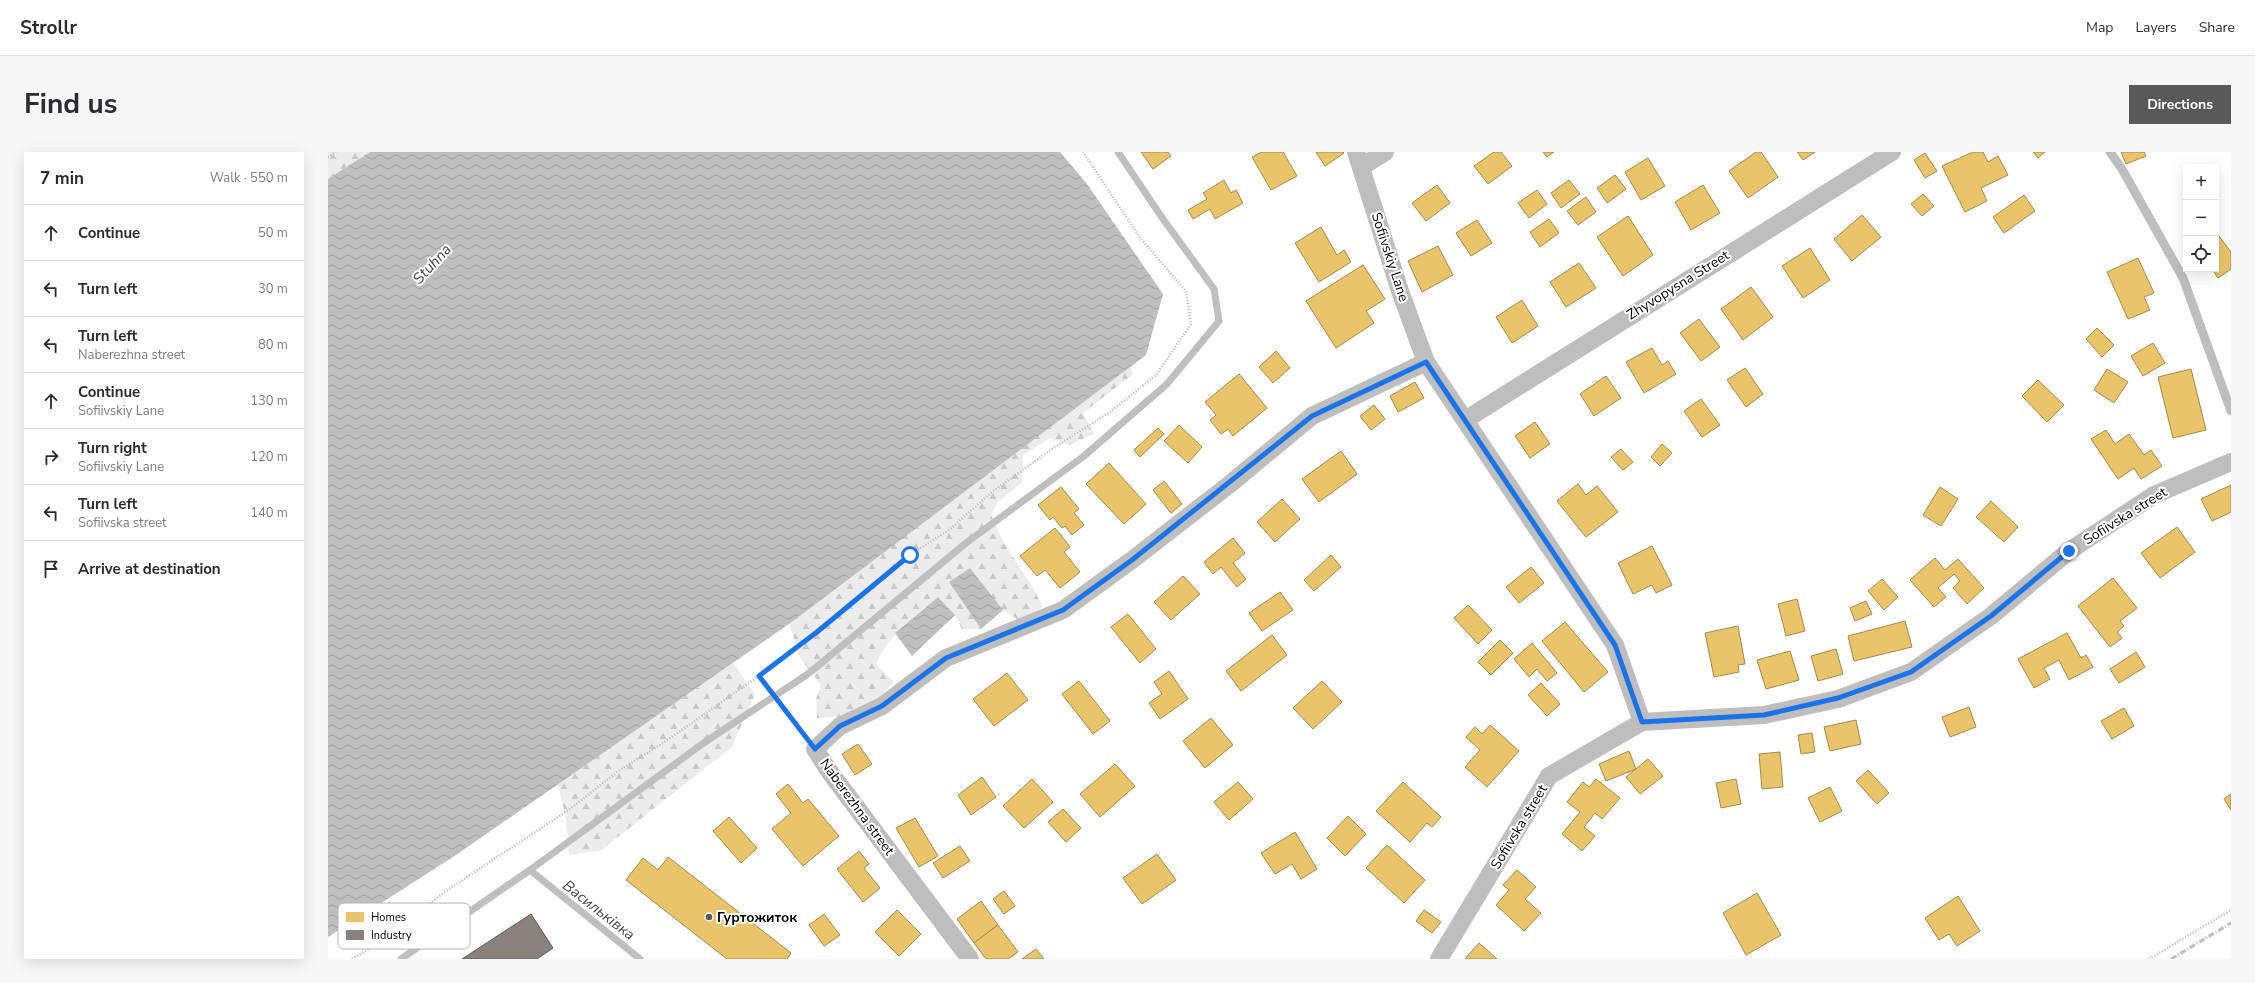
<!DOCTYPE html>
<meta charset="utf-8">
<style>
body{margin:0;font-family:"Nunito Sans",sans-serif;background:#f7f7f7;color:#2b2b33}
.controls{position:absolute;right:12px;top:12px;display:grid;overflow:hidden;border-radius:0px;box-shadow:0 4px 16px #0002}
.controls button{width:36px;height:36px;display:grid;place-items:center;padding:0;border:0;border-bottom:1px solid #e1e1e2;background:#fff;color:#2b2b33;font:20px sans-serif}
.stop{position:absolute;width:12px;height:12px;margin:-9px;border:3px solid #1a73e8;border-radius:50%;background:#fff}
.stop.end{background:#1a73e8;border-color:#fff;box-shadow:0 1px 4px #0008}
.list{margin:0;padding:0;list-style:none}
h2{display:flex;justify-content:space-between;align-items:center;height:52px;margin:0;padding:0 16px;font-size:17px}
h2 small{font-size:13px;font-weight:400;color:#7c7c81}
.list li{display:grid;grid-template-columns:26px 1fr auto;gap:12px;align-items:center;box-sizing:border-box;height:56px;padding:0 16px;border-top:1px solid #e1e1e2}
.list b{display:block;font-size:15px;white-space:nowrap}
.list p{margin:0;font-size:13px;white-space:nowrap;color:#7c7c81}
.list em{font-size:13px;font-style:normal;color:#7c7c81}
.icon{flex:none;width:22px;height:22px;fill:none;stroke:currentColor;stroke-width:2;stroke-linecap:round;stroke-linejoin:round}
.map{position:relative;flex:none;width:1903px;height:807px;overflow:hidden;border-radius:0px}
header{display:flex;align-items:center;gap:24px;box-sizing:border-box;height:56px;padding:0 20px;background:#fff;border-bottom:1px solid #e1e1e2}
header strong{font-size:19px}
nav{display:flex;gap:22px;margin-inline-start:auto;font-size:14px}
.intro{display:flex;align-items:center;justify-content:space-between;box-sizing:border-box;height:96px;padding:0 24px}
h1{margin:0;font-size:28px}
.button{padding:10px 18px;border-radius:0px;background:#595959;color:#fff;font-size:14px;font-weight:700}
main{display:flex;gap:24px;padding:0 24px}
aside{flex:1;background:#fff;border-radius:0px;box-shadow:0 4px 16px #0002}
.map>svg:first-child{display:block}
.forest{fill:url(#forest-firs)}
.water{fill:url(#water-waves)}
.homes{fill:#e9c46a;stroke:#a3894a}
.industry{fill:#8a817c;stroke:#615a57}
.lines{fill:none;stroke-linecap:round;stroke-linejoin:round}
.stream{stroke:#bfbfbf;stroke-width:7}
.path{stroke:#b9b9b9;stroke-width:2.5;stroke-dasharray:1 2;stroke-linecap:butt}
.lane{stroke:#bebebe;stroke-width:9}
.street{stroke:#bebebe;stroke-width:18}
.rail{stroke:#bebebe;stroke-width:3;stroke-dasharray:6 2 1 2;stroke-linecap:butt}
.route{stroke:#1a73e8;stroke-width:5}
.poi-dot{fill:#595959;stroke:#fff;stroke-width:1.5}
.labels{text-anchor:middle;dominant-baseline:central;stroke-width:4;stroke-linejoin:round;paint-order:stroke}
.street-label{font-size:14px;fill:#000;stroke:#fff}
.poi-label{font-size:14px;font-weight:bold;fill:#000;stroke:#fff;text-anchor:start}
.water-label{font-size:15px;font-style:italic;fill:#444;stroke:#fff}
.key{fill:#fff;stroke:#b2b2b2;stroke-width:1}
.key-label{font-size:11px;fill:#000}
</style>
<header>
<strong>Strollr</strong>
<nav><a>Map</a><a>Layers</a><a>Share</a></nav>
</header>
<div class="intro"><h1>Find us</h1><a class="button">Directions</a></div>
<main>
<aside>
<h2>7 min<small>Walk · 550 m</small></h2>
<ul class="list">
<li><svg class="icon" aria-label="ahead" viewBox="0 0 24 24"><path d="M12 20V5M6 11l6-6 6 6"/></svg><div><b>Continue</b></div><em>50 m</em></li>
<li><svg class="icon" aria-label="left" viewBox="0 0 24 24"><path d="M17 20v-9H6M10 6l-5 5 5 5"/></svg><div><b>Turn left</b></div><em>30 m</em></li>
<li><svg class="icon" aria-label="left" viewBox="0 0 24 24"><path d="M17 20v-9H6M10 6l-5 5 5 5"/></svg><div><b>Turn left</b><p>Naberezhna street</p></div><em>80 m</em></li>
<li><svg class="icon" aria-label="ahead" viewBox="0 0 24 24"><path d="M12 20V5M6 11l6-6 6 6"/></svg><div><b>Continue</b><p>Sofiivskiy Lane</p></div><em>130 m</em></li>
<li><svg class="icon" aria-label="right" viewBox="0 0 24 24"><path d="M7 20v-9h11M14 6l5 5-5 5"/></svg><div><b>Turn right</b><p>Sofiivskiy Lane</p></div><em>120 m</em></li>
<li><svg class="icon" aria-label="left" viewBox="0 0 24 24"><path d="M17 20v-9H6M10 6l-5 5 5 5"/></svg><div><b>Turn left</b><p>Sofiivska street</p></div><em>140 m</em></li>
<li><svg class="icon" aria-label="arrive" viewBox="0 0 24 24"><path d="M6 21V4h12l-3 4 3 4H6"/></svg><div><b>Arrive at destination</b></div></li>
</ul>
</aside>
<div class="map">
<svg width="1903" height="807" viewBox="0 0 1903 807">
<defs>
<pattern id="forest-firs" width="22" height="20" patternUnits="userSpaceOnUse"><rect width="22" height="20" fill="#ececec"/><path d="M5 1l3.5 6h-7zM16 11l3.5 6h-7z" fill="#c9c9c9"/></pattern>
<pattern id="water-waves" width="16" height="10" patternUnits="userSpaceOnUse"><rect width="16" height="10" fill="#bfbfbf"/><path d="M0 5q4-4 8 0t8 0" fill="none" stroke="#a2a2a2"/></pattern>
</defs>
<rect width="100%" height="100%" fill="#fff"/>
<g class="forest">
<path d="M 0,0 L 42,0 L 0,27 Z"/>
<path d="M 795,193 L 805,222 L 755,261 L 766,282 L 741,293 L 722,286 L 695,303 L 694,330 L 669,351 L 663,363 L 677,393 L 704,434 L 715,455 L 692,469 L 675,458 L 642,416 L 621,430 L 653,477 L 634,477 L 627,463 L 610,445 C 584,466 563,481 548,512 L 566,530 L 551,545 L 510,565 L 489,566 L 488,547 L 493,533 L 473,507 L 461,472 L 563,360 Z"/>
<path d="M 405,511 L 427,542 L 404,595 L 272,699 L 241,703 L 238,667 L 230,632 Z"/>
</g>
<g class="water">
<path d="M 42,0 L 732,0 L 759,32 L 835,142 L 818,203 L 461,472 L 128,703 L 0,785 L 0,27 Z"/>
<path d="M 642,416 L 675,458 L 653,477 L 621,430 Z"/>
<path d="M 610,445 L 627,463 L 584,504 L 567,481 Z"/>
</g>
<g class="homes">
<path d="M 813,0 L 840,0 L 843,4 L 825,17 Z"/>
<path d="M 934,0 L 955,0 L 969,24 L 943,38 L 924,5 Z"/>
<path d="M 988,0 L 1015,0 L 1016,1 L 997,14 Z"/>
<path d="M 1166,0 L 1173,0 L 1184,14 L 1160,32 L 1146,14 Z"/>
<path d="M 1215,0 L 1226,0 L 1219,5 Z"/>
<path d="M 1428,0 L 1433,0 L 1450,25 L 1420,46 L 1401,19 Z"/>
<path d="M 1469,0 L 1487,0 L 1475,8 Z"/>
<path d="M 1645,0 L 1655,0 L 1660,10 L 1670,4 L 1680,23 L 1653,36 L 1659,49 L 1637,60 L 1614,14 Z"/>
<path d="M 1705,0 L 1717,0 L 1710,6 Z"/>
<path d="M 1793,0 L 1816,0 L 1818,4 L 1798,12 Z"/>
<path d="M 1597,1 L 1609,19 L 1597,26 L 1586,8 Z"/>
<path d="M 1320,6 L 1337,34 L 1313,48 L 1297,20 Z"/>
<path d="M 1287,23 L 1298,37 L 1279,51 L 1269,36 Z"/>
<path d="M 896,28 L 903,41 L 908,38 L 915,51 L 887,67 L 882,57 L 865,67 L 860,58 L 879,47 L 875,41 Z"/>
<path d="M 1241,28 L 1252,42 L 1233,56 L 1223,41 Z"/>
<path d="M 1109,33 L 1122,51 L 1098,69 L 1084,51 Z"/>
<path d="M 1375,33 L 1392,61 L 1363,78 L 1347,50 Z"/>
<path d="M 1209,38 L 1219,52 L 1201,66 L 1190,51 Z"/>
<path d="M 1595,42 L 1606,54 L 1594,64 L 1583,52 Z"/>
<path d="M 1696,43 L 1707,59 L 1676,81 L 1665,65 Z"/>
<path d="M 1258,45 L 1268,60 L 1250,73 L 1239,59 Z"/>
<path d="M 1534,63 L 1553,85 L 1524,109 L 1506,87 Z"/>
<path d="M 1300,64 L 1325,103 L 1295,124 L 1269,85 Z"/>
<path d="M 1221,67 L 1231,81 L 1212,95 L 1202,80 Z"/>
<path d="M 1149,68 L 1164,91 L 1143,104 L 1128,81 Z"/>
<path d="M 993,75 L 1009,103 L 1016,98 L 1023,110 L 991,130 L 967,91 Z"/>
<path d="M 1888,80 L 1903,100 L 1903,117 L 1890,126 L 1884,117 L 1888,117 Z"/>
<path d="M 1110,94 L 1125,123 L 1094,140 L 1080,109 Z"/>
<path d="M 1482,96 L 1502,128 L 1475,146 L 1454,114 Z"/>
<path d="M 1810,106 L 1826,141 L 1816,145 L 1822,158 L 1800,167 L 1779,120 Z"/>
<path d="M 1251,111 L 1268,136 L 1238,155 L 1222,130 Z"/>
<path d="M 1035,113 L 1057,147 L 1038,159 L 1046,171 L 1008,196 L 978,149 Z"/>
<path d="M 1423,135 L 1445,165 L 1415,188 L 1393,157 Z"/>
<path d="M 1194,148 L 1210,174 L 1184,191 L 1168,165 Z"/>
<path d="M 1371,167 L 1392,195 L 1373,209 L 1352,181 Z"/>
<path d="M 1769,176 L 1786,193 L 1774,205 L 1758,187 Z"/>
<path d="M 1825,191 L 1837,211 L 1815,224 L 1803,204 Z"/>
<path d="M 1324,196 L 1334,213 L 1340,209 L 1348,222 L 1316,241 L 1298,210 Z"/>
<path d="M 948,199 L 962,216 L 945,231 L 931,215 Z"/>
<path d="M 1417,216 L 1435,242 L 1418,255 L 1399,228 Z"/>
<path d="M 1779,217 L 1800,230 L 1786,251 L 1766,238 Z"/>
<path d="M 1863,217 L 1878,278 L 1845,286 L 1830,225 Z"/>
<path d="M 911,222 L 939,256 L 905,284 L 900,277 L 893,282 L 882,268 L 888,263 L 877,250 Z"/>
<path d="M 1278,224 L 1293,246 L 1266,264 L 1252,242 Z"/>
<path d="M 1710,228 L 1736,253 L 1719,270 L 1694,244 Z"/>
<path d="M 1087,230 L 1096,246 L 1070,260 L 1062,244 Z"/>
<path d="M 1373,247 L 1392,273 L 1374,285 L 1356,259 Z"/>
<path d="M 1046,253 L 1057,267 L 1043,278 L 1032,264 Z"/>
<path d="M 1207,270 L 1222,292 L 1202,306 L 1187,284 Z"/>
<path d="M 851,273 L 874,295 L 860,311 L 836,289 Z"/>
<path d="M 830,276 L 836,282 L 812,305 L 806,298 Z"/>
<path d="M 1778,278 L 1787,292 L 1801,282 L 1816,303 L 1823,298 L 1834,314 L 1813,327 L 1806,316 L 1790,327 L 1763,287 Z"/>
<path d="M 1334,292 L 1344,301 L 1332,314 L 1323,305 Z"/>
<path d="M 1293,297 L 1305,310 L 1295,318 L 1283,305 Z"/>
<path d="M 1013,299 L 1029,322 L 991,350 L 974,327 Z"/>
<path d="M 781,311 L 818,352 L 796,372 L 758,332 Z"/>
<path d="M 836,329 L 854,352 L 843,361 L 825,338 Z"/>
<path d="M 1250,332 L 1258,343 L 1269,334 L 1290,360 L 1258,385 L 1229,349 Z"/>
<path d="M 1903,333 L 1903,360 L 1884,369 L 1873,347 Z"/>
<path d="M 733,335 L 751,357 L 746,361 L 756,373 L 744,383 L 737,374 L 734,376 L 725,365 L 722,368 L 710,353 Z"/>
<path d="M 1612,335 L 1630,347 L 1613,374 L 1595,363 Z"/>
<path d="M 954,347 L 972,367 L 947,390 L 929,370 Z"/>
<path d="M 1663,349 L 1690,375 L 1676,390 L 1648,365 Z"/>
<path d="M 1849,375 L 1867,400 L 1832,426 L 1813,401 Z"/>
<path d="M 727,376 L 742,395 L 736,400 L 752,420 L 732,436 L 717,418 L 709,424 L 692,404 Z"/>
<path d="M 905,386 L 917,401 L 905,411 L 918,427 L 909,435 L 893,415 L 885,422 L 876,410 Z"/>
<path d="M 1324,394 L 1344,433 L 1328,441 L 1324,433 L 1305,442 L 1290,411 Z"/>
<path d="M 1003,403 L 1013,415 L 986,439 L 976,428 Z"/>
<path d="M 1607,406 L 1617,418 L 1630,407 L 1656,436 L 1639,452 L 1625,436 L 1632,429 L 1626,422 L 1610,436 L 1618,445 L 1606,455 L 1582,428 Z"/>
<path d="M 1203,415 L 1216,431 L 1191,451 L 1178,435 Z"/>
<path d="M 855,424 L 872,442 L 843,468 L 826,450 Z"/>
<path d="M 1785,426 L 1809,456 L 1792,469 L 1796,474 L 1789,480 L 1794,486 L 1782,495 L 1750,454 Z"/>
<path d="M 1554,427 L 1570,445 L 1556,458 L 1540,439 Z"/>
<path d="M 952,440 L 965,458 L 934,479 L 921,461 Z"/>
<path d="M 1469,447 L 1477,479 L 1458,484 L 1450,452 Z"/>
<path d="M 1538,449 L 1544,462 L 1527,469 L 1522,456 Z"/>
<path d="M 1140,453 L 1164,478 L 1150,492 L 1126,466 Z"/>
<path d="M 800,462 L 828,497 L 812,511 L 783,475 Z"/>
<path d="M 1577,469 L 1584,495 L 1526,509 L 1520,484 Z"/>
<path d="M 1237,470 L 1280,520 L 1256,540 L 1214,489 Z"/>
<path d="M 1410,474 L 1417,512 L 1410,513 L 1411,520 L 1386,525 L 1377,481 Z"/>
<path d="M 1739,481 L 1753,506 L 1758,503 L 1765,515 L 1741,528 L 1731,508 L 1716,516 L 1722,527 L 1706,536 L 1690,507 Z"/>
<path d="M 944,483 L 959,503 L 913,539 L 898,519 Z"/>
<path d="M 1172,488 L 1185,501 L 1163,523 L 1150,510 Z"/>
<path d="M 1204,491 L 1229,521 L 1219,529 L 1209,517 L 1201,525 L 1186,507 Z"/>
<path d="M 1508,497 L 1515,522 L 1490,529 L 1483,504 Z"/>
<path d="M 1462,499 L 1471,528 L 1438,537 L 1429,508 Z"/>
<path d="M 1808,500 L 1817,515 L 1791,531 L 1782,517 Z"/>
<path d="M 841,519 L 860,547 L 832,567 L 821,551 L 834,542 L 826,530 Z"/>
<path d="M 679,521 L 700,548 L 666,574 L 645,547 Z"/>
<path d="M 751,529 L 782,569 L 765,582 L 734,542 Z"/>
<path d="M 994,529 L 1014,550 L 985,577 L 965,556 Z"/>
<path d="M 1213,531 L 1232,552 L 1219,564 L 1200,543 Z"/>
<path d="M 1641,555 L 1648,575 L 1622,585 L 1614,565 Z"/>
<path d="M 1796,556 L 1806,574 L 1784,587 L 1773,569 Z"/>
<path d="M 883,566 L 905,593 L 877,616 L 855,589 Z"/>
<path d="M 1528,568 L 1533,592 L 1502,599 L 1496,575 Z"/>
<path d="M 1162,573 L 1191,599 L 1159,635 L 1137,615 L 1152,598 L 1138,585 L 1147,575 L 1154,582 Z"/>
<path d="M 1484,581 L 1487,600 L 1473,602 L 1470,583 Z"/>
<path d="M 530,592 L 544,612 L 527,623 L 514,602 Z"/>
<path d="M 1301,599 L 1308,617 L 1278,629 L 1271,612 Z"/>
<path d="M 1452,600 L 1455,635 L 1434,637 L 1431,602 Z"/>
<path d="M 1320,607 L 1335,624 L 1312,642 L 1298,625 Z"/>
<path d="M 787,612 L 807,634 L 772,665 L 752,642 Z"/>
<path d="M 1540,618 L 1561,641 L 1549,652 L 1528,629 Z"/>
<path d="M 654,625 L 668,645 L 643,663 L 630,643 Z"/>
<path d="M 704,627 L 725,650 L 696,676 L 675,654 Z"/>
<path d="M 1268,627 L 1292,646 L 1274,667 L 1267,661 L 1256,675 L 1267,684 L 1254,699 L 1234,682 L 1252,660 L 1239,650 L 1255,630 L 1261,635 Z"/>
<path d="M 1408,627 L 1413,652 L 1393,656 L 1388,631 Z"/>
<path d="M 910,630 L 925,647 L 901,668 L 886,650 Z"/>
<path d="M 1075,630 L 1113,665 L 1104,675 L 1099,671 L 1082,690 L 1048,659 Z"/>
<path d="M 460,632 L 475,651 L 480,647 L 511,684 L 475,714 L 444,677 L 463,661 L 448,642 Z"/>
<path d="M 1502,635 L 1514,659 L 1492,670 L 1480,646 Z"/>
<path d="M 1903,642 L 1903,658 L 1896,647 Z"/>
<path d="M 735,657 L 753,676 L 738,690 L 720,670 Z"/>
<path d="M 1020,664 L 1038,682 L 1017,704 L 999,686 Z"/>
<path d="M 401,665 L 429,696 L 413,711 L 385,679 Z"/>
<path d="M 587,666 L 610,704 L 591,715 L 568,676 Z"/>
<path d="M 967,680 L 989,717 L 973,727 L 964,712 L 947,722 L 933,701 Z"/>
<path d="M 1059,693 L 1097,728 L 1076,751 L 1038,716 Z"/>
<path d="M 632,694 L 642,709 L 615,726 L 605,711 Z"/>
<path d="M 531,699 L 541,712 L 536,716 L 552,736 L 535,750 L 509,717 Z"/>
<path d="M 829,702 L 848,728 L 814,752 L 795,726 Z"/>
<path d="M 340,705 L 463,801 L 459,807 L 399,807 L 298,728 L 315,706 L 330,718 Z"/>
<path d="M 1189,718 L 1208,735 L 1197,747 L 1213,761 L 1196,779 L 1168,753 L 1181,738 L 1175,733 Z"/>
<path d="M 676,739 L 687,754 L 676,762 L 665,747 Z"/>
<path d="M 1429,741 L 1453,783 L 1418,803 L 1395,761 Z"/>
<path d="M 1630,744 L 1652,779 L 1629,794 L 1621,782 L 1611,788 L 1597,766 Z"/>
<path d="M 653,749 L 670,773 L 646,791 L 629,767 Z"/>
<path d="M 569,758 L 593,782 L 571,804 L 547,780 Z"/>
<path d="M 1096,758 L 1113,770 L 1104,781 L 1088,769 Z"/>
<path d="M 496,762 L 512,783 L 496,794 L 481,773 Z"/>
<path d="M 670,773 L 690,800 L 680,807 L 658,807 L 646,791 Z"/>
<path d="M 1151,791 L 1169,807 L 1137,807 Z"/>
<path d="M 708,797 L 716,807 L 694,807 Z"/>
</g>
<path class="industry" d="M 203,762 L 225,796 L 209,807 L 134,807 Z"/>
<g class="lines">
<g class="stream">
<path d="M 202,718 L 312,807"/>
<path d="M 73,807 L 202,718 L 377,590 L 480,522 L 638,391 L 756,304 L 839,232 L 891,169 L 886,137 L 835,67 L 790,0"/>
</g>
<g class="path">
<path d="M 0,5 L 8,0"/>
<path d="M 431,524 L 475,581"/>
<path d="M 24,807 L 59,786 L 115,741 L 242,657 L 289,620 L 335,591 L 431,524 L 489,480 L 582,403 L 621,378 L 664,340 L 724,297 L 782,260 L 828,223 L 863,172 L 858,139 L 813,87 L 755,0"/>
<path d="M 1821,807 L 1903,758"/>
</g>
<path class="lane" d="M 1782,0 L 1794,17 L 1855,126 L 1903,259"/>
<g class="street">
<path d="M 1028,0 L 1072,139 L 1098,210 L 1287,493 L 1314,570"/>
<path d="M 1033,15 L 1057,0"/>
<path d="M 1137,268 L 1564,0"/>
<path d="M 642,807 L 501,619 L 487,597 L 512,574 L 554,554 L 618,506 L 735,458 L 804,408 L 902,332 L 984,264 L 1098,210"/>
<path d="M 1111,807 L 1221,624 L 1314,570 L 1436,563 L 1510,547 L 1583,520 L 1663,464 L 1741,399 L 1826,343 L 1903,310"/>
</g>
<path class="rail" d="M 1843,807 L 1903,771"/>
</g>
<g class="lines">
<path class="route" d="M 582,403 L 489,480 L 431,524 L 487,597 L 512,574 L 554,554 L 618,506 L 735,458 L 804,408 L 984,264 L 1098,210 L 1287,493 L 1314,570 L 1436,563 L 1510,546 L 1583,520 L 1663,464 L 1741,399"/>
</g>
<circle class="poi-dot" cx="381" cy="765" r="4"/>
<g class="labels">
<g class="street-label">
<text transform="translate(1062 105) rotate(72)">Sofiivskiy Lane</text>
<text transform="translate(1350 133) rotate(-32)">Zhyvopysna Street</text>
<text transform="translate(1797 364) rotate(-32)">Sofiivska street</text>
<text transform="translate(529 655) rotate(54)">Naberezhna street</text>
<text transform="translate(1191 675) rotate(-59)">Sofiivska street</text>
</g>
<g class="poi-label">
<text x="389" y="765">Гуртожиток</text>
</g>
<g class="water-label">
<text transform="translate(104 112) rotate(-47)">Stuhna</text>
<text transform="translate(271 758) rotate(38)">Васильківка</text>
</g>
</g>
<rect x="10" y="751" width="132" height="46" rx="6" class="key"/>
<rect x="18" y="760" width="18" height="10" fill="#e9c46a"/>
<rect x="18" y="778" width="18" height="10" fill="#8a817c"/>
<g class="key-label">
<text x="43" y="769">Homes</text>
<text x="43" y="787">Industry</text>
</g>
</svg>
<div class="controls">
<button>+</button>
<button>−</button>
<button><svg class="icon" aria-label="locate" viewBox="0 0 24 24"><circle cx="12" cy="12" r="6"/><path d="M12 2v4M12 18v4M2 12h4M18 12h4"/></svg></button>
</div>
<div class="stop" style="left:582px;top:403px"></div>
<div class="stop end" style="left:1741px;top:399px"></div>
</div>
</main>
